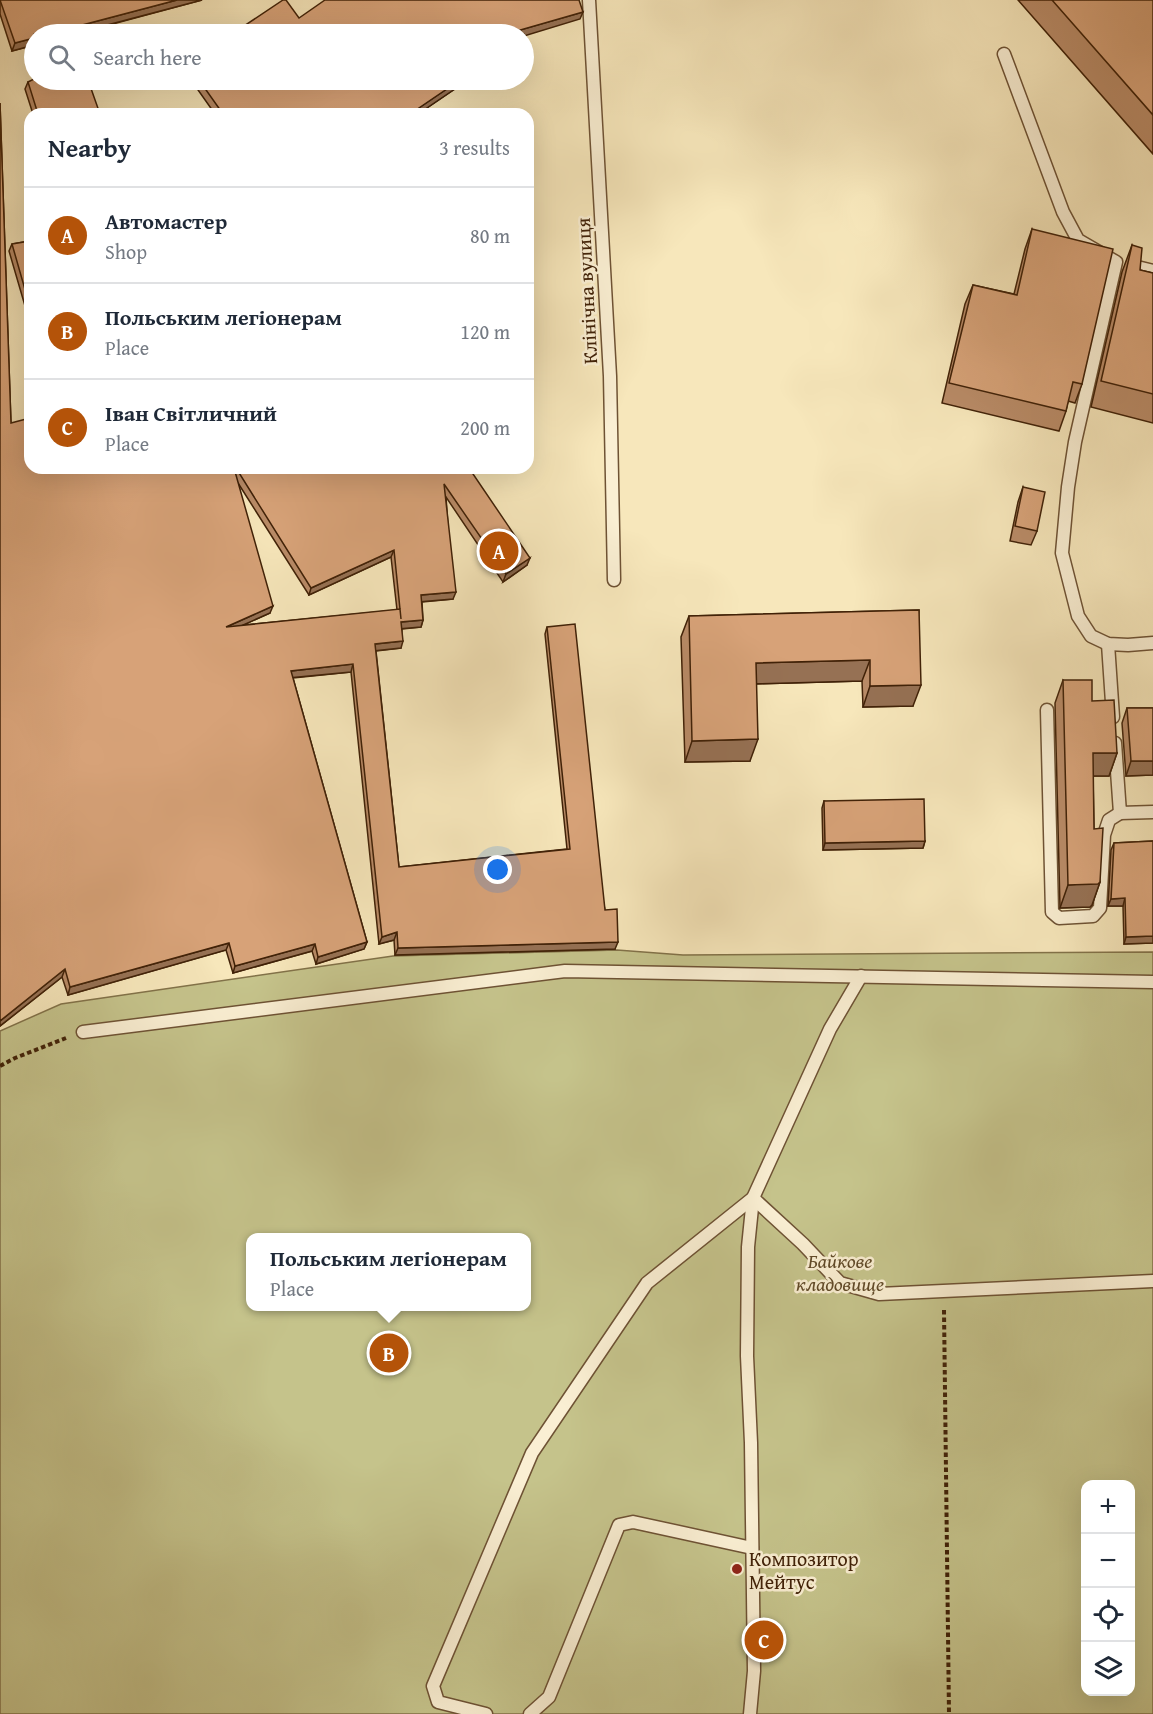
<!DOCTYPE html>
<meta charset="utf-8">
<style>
body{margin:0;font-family:"Gentium Book Plus",serif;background:#f6f6f7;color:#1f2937}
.controls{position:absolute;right:18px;bottom:18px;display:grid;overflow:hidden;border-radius:12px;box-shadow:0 6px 24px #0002}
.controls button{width:54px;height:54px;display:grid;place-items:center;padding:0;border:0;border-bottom:2px solid #e0e1e3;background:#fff;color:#1f2937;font:30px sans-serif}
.you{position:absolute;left:498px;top:870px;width:21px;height:21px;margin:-15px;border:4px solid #fff;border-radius:50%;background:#1a73e8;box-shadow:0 0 0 9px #1a73e833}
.badge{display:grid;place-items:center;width:39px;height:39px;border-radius:50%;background:#b45309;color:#fff;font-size:20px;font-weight:700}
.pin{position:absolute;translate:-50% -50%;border:3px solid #fff;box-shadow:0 2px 6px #0006}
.popup{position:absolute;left:246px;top:1233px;width:285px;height:78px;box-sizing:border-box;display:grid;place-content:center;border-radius:12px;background:#fff;filter:drop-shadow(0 2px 4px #0005);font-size:20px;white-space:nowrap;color:#747a83}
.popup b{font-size:22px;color:#1f2937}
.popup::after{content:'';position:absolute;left:50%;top:100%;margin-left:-12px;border:12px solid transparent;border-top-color:#fff}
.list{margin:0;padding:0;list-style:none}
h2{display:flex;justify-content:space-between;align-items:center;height:78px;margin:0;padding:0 24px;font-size:26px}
h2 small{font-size:20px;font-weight:400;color:#747a83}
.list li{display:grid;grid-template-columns:39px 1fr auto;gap:18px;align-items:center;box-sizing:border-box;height:96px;padding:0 24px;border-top:2px solid #e0e1e3}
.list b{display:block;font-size:22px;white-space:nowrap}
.list p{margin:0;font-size:20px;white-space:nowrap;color:#747a83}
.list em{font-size:20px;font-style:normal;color:#747a83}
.icon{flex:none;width:33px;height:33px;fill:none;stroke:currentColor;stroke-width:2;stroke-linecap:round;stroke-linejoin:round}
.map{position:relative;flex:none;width:1153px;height:1714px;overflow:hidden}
.search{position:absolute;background:#fff;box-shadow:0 6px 24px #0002;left:24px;top:24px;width:510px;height:66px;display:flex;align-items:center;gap:15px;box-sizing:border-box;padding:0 21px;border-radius:33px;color:#747a83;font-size:22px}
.panel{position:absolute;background:#fff;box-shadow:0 6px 24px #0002;left:24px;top:108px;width:510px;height:366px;border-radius:18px}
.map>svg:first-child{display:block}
.green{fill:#c5c38b;stroke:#827249;stroke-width:1.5;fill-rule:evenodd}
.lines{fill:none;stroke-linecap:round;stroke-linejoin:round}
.lane-casing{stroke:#6e5234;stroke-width:15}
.path{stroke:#402107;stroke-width:4;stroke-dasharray:4.5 3;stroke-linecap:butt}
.lane{stroke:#faefd3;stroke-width:12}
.wall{fill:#b98b67;stroke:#402107;stroke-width:1.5;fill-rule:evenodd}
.shaded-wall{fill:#967154;stroke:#402107;stroke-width:1.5}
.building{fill:#d7a278;stroke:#402107;stroke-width:1.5}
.poi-dot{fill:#8f2418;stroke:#faefd3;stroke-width:2}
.labels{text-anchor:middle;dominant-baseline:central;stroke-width:5;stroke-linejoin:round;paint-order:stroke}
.street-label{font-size:20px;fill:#402107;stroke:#faefd3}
.park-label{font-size:20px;font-style:italic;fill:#614a28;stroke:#faefd3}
.poi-label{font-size:20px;fill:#402107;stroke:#faefd3;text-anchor:start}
</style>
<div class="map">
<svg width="1153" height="1714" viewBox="0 0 1153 1714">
<rect width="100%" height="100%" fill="#f7e7bb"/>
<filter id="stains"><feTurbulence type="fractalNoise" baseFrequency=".00333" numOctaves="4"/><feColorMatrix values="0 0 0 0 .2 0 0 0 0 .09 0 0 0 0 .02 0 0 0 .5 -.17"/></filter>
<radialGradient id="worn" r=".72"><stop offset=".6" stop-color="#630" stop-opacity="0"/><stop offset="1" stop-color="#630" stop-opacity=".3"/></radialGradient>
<path class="green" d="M 617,950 L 683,955 L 1153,952 L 1153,1714 L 0,1714 L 0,1031 L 61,1004 L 393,956 ZM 251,1238 L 527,1238 L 527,1306 L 251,1306 ZM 1086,1484 L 1130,1484 L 1130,1692 L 1086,1692 Z"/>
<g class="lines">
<defs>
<g id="lane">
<path d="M 589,0 L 610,376 L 614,580"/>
<path d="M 1004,54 L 1063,212 L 1078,240 L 1116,262 L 1075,442 L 1068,487 L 1062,553 L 1078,616 L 1091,636 L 1108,644 L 1128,645 L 1153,643"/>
<path d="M 1133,266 L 1153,271"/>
<path d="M 1108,644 L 1113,717"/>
<path d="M 1047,710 L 1052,912 L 1059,918 L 1093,916 L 1100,908 L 1104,835 L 1109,820 L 1120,813"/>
<path d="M 1115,743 L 1120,813 L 1153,812"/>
<path d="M 83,1032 L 565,971 L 1153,982"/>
<path d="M 486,1714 L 438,1702 L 433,1686 L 532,1453 L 647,1283 L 753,1198 L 803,1244 L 840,1283 L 879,1294 L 1153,1281"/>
<path d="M 530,1714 L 549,1697 L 619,1525 L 633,1522 L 752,1548"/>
<path d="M 750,1714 L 754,1671 L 751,1443 L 747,1356 L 748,1247 L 753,1198 L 830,1029 L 861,976"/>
</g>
</defs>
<use href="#lane" class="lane-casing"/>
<g class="path">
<path d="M 0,1066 L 15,1058 L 66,1038"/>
<path d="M 944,1310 L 949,1714"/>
</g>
<use href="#lane" class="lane"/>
</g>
<g class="wall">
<path d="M 0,0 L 202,0 L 12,51 L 0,14 Z"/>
<path d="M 1018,0 L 1153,0 L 1153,154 Z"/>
<path d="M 191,80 L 468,80 L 418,114 L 215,114 Z"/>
<path d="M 28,82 L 100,114 L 33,114 L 25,89 Z"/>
<path d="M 0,103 L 11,423 L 30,468 L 469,468 L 527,565 L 503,582 L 446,497 L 453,599 L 422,602 L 423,620 L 421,627 L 402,629 L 401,648 L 376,651 L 399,867 L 567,849 L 545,634 L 547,627 L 605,910 L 615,949 L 395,955 L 394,940 L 379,944 L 351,672 L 293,678 L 367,942 L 364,949 L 316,964 L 312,951 L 233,973 L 226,950 L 68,995 L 62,977 L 0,1026 ZM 238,483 L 309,595 L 391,557 L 397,610 L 243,625 L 270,613 Z"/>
<path d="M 1032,229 L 1082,384 L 1075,403 L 1068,401 L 1066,411 L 1059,431 L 942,403 L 965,304 L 973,285 L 1014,294 L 1025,249 Z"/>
<path d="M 30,241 L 30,323 L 9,251 L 12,244 Z"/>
<path d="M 1132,245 L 1140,270 L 1153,273 L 1153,423 L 1091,407 L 1122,272 Z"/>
<path d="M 1023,487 L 1037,531 L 1031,545 L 1010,541 L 1018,502 Z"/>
<path d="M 919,610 L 913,706 L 863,707 L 862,681 L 756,684 L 750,761 L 685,762 L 681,637 L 689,616 Z"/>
<path d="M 1063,680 L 1117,753 L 1109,776 L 1093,776 L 1094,829 L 1100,882 L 1092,905 L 1090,907 L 1060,908 L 1055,703 Z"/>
<path d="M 1127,708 L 1153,708 L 1153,775 L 1126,776 L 1122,723 Z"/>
<path d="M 824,801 L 925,841 L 923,848 L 823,850 L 822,808 Z"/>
<path d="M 1153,841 L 1153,943 L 1124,944 L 1123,906 L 1108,906 L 1111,850 L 1114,843 Z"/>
</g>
<g class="shaded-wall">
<path d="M 177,0 L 202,0 L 73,34 L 48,34 Z"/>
<path d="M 583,12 L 580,19 L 524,36 L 524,34 L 506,34 Z"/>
<path d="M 34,38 L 34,45 L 12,51 L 15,43 Z"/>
<path d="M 460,80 L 468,80 L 418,114 L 410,114 Z"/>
<path d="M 394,550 L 391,557 L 309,595 L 311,588 Z"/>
<path d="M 530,558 L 527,565 L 503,582 L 506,574 Z"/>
<path d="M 456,592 L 453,599 L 418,602 L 421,595 Z"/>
<path d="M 273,606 L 270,613 L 223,634 L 226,627 Z"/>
<path d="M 423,620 L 421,627 L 398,629 L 401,622 Z"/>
<path d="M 403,641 L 401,648 L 373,651 L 375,644 Z"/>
<path d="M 870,660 L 862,681 L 748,684 L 756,663 Z"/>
<path d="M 353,664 L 351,672 L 288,678 L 291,671 Z"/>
<path d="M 921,685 L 913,706 L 863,707 L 870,686 Z"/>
<path d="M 758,739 L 750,761 L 685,762 L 692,741 Z"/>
<path d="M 1093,753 L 1117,753 L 1109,776 L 1085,776 Z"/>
<path d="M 1131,761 L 1153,761 L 1153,775 L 1126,776 Z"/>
<path d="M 925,841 L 923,848 L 823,850 L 825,843 Z"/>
<path d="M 1100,882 L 1092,905 L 1090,907 L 1060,908 L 1068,885 Z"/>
<path d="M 1125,898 L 1123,906 L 1108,906 L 1111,899 Z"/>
<path d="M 397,932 L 394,940 L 379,944 L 382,937 Z"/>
<path d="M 1153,936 L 1153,943 L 1124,944 L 1126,937 Z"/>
<path d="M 367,942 L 364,949 L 316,964 L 318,957 Z"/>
<path d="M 618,942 L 615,949 L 395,955 L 398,948 Z"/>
<path d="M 229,943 L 226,950 L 68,995 L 70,987 Z"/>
<path d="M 315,944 L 312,951 L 233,973 L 235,966 Z"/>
<path d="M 65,969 L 62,977 L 0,1026 L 0,1021 Z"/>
</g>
<g class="building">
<path d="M 0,0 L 177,0 L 48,34 L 34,34 L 34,38 L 15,43 Z"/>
<path d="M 283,0 L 286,0 L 299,18 L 325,0 L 579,0 L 583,12 L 506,34 L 232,34 Z"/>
<path d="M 1052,0 L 1153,0 L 1153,115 Z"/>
<path d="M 203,28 L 207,34 L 193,34 Z"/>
<path d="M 34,79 L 88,80 L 100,114 L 38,114 L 28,82 Z"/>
<path d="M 199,80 L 460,80 L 410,114 L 392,114 L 391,112 L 388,114 L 223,114 Z"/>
<path d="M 0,103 L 11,423 L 30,418 L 30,468 L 234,468 L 273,606 L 226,627 L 400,609 L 401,619 L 394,550 L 311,588 L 236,468 L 469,468 L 530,558 L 506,574 L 444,484 L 456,592 L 421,595 L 423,620 L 401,622 L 403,641 L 375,644 L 399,867 L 570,849 L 547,627 L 575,624 L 605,910 L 617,909 L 618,942 L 398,948 L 397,932 L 382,937 L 353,664 L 291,671 L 367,942 L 318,957 L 315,944 L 235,966 L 229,943 L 70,987 L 65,969 L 0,1021 Z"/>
<path d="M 1032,229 L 1113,249 L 1082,384 L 1073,382 L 1066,411 L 949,383 L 973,285 L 1017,295 Z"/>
<path d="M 30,241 L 30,307 L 12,244 Z"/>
<path d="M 1132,245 L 1142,248 L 1140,270 L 1153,273 L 1153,394 L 1101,381 Z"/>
<path d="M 1023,487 L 1045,492 L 1037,531 L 1015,526 Z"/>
<path d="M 919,610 L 921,685 L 870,686 L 870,660 L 756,663 L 758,739 L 692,741 L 689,616 Z"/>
<path d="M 1063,680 L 1092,680 L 1092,701 L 1114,700 L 1117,753 L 1093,753 L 1094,829 L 1103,828 L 1100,882 L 1098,884 L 1068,885 Z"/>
<path d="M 1127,708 L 1153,708 L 1153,761 L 1131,761 Z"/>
<path d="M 924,799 L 925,841 L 825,843 L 824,801 Z"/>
<path d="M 1153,841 L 1153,936 L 1126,937 L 1125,898 L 1111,899 L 1114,843 Z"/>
</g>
<circle class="poi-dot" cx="737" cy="1569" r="6"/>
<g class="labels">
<g class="street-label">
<text transform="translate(586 291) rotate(-93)">Клінічна вулиця</text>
</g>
<g class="park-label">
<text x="840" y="1260">Байкове<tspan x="840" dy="23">кладовище</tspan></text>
</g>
<g class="poi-label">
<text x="749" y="1558">Композитор<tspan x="749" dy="23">Мейтус</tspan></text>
</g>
</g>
<rect width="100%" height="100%" filter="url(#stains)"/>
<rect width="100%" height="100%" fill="url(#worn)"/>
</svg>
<div class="controls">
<button>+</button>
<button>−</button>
<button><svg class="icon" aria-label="locate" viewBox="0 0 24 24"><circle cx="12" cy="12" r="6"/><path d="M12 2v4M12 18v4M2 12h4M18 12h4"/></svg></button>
<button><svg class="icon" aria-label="layers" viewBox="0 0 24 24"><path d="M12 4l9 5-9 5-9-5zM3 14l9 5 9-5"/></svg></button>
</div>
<div class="you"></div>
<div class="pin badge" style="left:499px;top:551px">A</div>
<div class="pin badge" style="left:389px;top:1353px">B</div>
<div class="popup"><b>Польським легіонерам</b>Place</div>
<div class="pin badge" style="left:764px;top:1640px">C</div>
<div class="search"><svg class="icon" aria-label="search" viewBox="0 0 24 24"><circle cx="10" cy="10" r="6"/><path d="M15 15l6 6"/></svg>Search here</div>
<section class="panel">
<h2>Nearby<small>3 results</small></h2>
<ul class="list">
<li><span class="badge">A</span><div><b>Автомастер</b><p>Shop</p></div><em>80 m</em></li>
<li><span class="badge">B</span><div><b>Польським легіонерам</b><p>Place</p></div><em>120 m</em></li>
<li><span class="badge">C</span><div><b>Іван Світличний</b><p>Place</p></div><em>200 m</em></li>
</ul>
</section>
</div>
